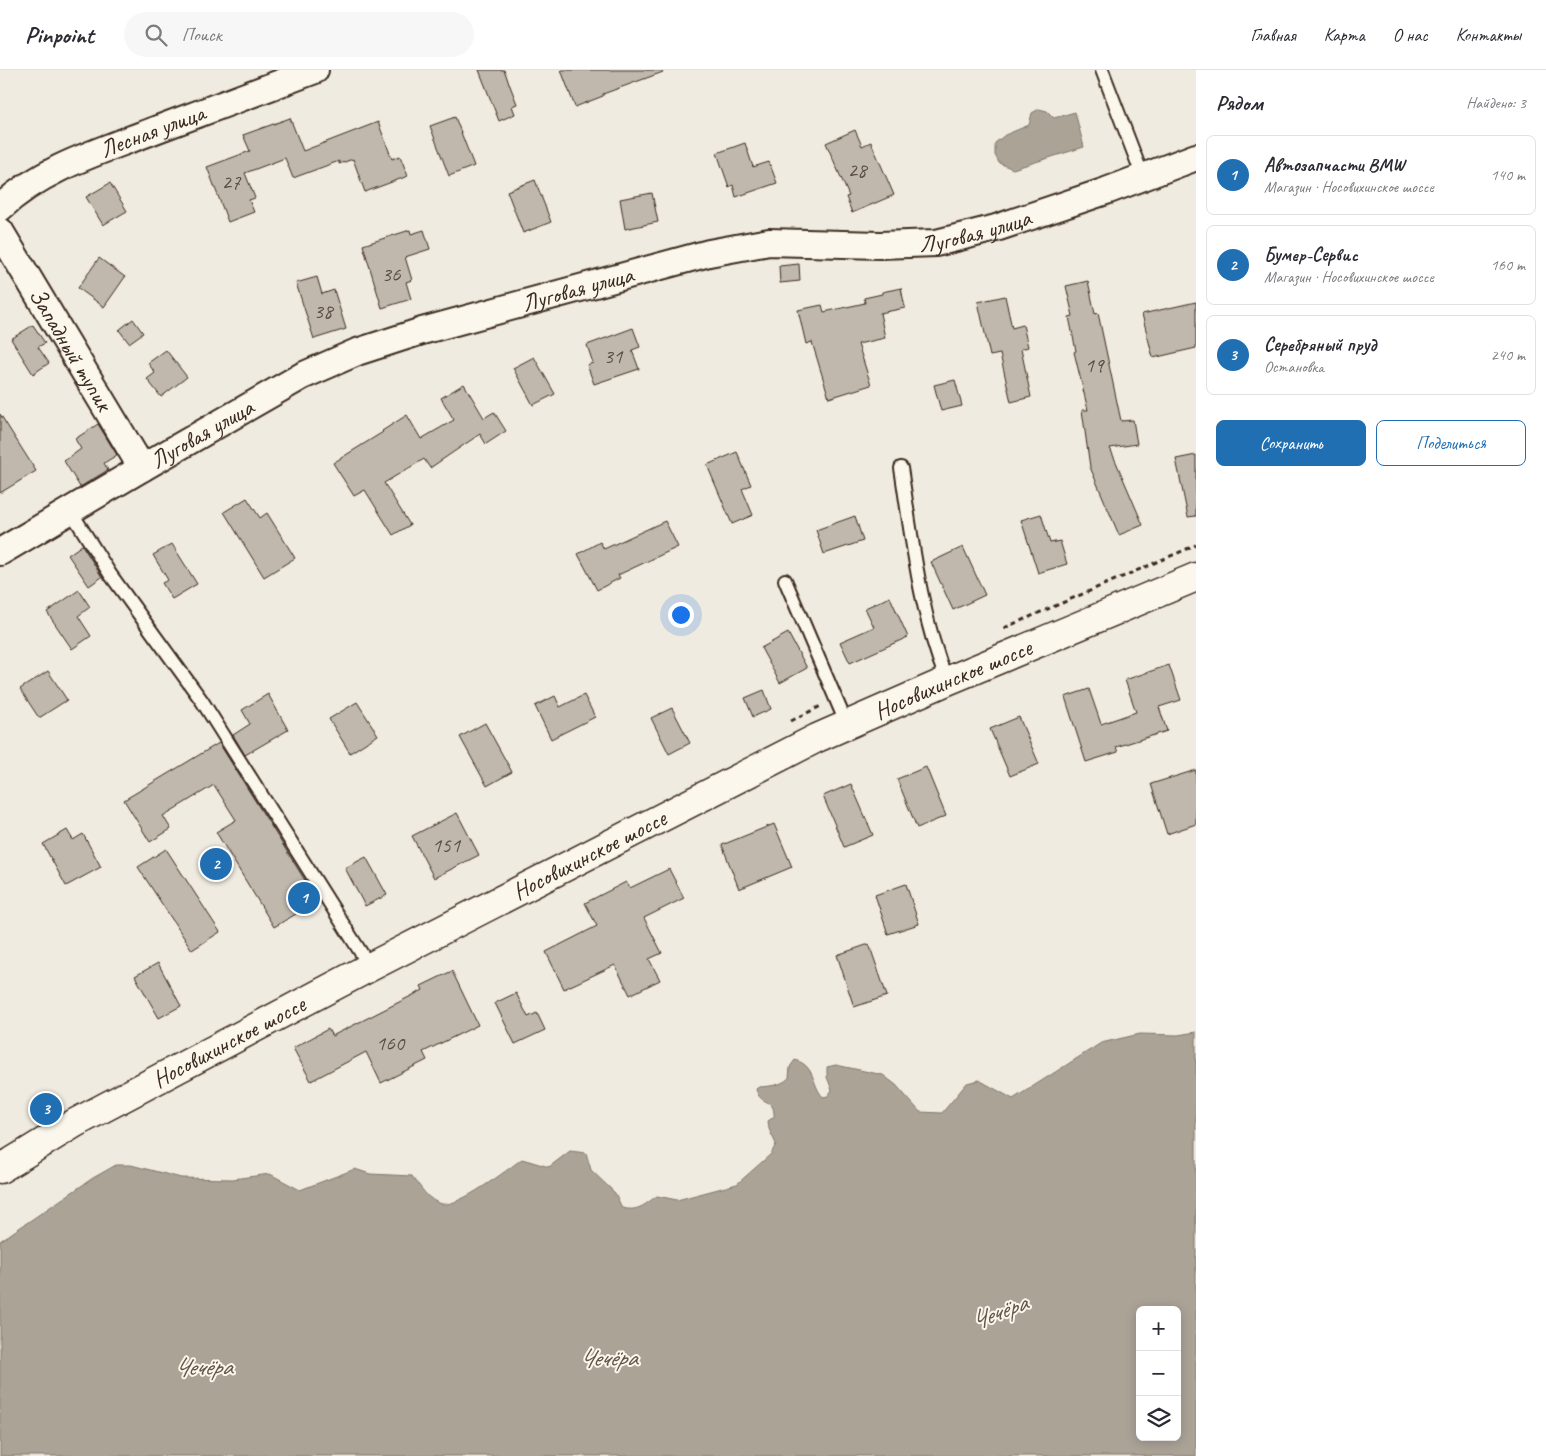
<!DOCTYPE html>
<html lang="ru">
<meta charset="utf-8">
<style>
body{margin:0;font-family:Caveat,sans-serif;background:#f7f7f7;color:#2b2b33}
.controls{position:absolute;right:15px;bottom:15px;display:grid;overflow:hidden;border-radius:8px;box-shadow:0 2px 12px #0003}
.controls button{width:45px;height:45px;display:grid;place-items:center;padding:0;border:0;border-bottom:1px solid #e1e1e2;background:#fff;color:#2b2b33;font:25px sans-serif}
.you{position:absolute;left:680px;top:544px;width:18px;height:18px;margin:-12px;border:4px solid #fff;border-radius:50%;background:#1a73e8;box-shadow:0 0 0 8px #1a73e833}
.badge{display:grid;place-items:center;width:32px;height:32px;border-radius:50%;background:#1f6fb2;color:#fff;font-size:16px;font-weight:700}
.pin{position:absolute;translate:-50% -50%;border:2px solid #fff;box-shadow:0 1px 5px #0006}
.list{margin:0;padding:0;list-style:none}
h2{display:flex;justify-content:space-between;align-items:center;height:65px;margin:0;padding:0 20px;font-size:21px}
h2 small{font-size:16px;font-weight:400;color:#7c7c81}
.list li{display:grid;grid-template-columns:32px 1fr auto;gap:15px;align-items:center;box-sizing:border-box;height:80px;margin:0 10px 10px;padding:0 10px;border:1px solid #e1e1e2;border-radius:8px}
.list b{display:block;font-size:19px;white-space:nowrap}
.list p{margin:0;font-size:16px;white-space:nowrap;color:#7c7c81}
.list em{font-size:16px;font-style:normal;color:#7c7c81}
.actions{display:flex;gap:10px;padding:15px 20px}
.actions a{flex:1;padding:11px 0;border:1px solid #1f6fb2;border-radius:8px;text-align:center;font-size:18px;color:#1f6fb2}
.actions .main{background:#1f6fb2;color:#fff}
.icon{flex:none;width:28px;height:28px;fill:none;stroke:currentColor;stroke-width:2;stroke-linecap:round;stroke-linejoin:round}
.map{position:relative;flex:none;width:1196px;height:1386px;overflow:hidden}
header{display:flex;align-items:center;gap:30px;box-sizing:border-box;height:70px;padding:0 25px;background:#fff;border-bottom:1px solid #e1e1e2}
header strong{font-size:24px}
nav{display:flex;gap:28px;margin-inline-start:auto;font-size:18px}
.search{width:350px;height:45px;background:#f7f7f7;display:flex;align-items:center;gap:12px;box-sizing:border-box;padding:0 18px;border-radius:28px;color:#7c7c81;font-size:19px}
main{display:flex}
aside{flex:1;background:#fff}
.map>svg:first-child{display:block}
.water{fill:#aca397;stroke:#7f7367;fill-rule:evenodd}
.building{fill:#c0b8ad;stroke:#3b2a1e}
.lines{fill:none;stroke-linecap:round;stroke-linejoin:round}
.service-casing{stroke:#3b2a1e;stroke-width:16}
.minor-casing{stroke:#3b2a1e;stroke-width:30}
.secondary-casing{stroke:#3b2a1e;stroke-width:31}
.path{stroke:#3b2a1e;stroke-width:3;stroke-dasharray:5 4;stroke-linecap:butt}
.service{stroke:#fbf7ec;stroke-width:12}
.minor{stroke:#fbf7ec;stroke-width:26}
.secondary{stroke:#fbf7ec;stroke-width:28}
.labels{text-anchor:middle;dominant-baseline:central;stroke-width:4;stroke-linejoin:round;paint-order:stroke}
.number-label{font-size:21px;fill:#5c4e42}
.street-label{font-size:24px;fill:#3b2a1e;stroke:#fbf7ec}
.water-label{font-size:25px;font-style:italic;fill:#635448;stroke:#fbf7ec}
</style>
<header>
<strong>Pinpoint</strong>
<div class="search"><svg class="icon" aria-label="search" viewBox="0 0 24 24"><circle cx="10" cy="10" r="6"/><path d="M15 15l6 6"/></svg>Поиск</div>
<nav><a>Главная</a><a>Карта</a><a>О нас</a><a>Контакты</a></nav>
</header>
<main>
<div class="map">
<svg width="1196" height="1386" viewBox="0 0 1196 1386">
<rect width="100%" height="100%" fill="#f0ebe0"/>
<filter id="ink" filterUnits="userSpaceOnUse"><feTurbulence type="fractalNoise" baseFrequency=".02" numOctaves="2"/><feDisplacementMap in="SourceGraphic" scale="10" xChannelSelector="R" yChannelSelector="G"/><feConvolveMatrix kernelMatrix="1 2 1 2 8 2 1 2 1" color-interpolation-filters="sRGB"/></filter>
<g filter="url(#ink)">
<g class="water">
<path d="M 1039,39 L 1047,41 L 1054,48 L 1075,42 L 1084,77 L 1013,99 L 999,93 L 995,85 L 995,73 L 1005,65 L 1029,55 L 1032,43 Z"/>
<path d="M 1196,962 L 1196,1386 L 0,1386 L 0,1171 L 93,1108 L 116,1095 L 131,1095 L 181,1108 L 233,1109 L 270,1104 L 300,1120 L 355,1099 L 370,1104 L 412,1106 C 420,1116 428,1131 442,1134 C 459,1137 507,1100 522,1089 L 549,1097 L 570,1081 L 586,1083 L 591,1100 L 615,1123 L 622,1138 C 638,1142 644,1135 657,1126 L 677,1130 L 737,1114 L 771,1084 L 776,1074 L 769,1059 L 768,1051 L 774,1047 C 775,1026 760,1037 756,1019 L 759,1017 C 771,1016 780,1016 789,1008 L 790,997 L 795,990 C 816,996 811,1014 823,1027 L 828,1026 L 832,1020 L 827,1007 L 827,997 L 836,995 L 883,1005 L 896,1015 L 920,1042 L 942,1043 L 967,1013 L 979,1010 L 1013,1029 L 1101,973 L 1140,964 L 1178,965 ZM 1140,1240 L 1177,1240 L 1177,1367 L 1140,1367 Z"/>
</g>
<g class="building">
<path d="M 479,0 L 504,0 L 517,34 L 512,36 L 515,44 L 499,51 Z"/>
<path d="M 561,0 L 663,0 L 663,2 L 603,24 L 603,26 L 575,37 Z"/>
<path d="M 455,47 L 474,96 L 449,106 L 430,56 Z"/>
<path d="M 290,48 L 303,81 L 378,52 L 392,89 L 400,86 L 408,106 L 365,122 L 353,89 L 339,94 L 339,91 L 293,108 L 285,88 L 245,103 L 255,128 L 249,130 L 254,142 L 228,152 L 207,97 L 250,81 L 243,65 Z"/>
<path d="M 855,60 L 862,76 L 871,72 L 894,125 L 852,143 L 846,127 L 849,126 L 826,73 Z"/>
<path d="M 745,73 L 753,97 L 769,92 L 777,113 L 736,127 L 733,115 L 729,117 L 717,83 Z"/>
<path d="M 535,110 L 551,152 L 523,163 L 507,121 Z"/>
<path d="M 110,113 L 127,141 L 103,155 L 86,127 Z"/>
<path d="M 652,123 L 658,152 L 625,159 L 620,129 Z"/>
<path d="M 410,160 L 411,164 L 424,160 L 430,179 L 405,187 L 412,210 L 406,212 L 411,229 L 382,238 L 363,175 Z"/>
<path d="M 99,188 L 125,207 L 104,237 L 78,218 Z"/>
<path d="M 799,194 L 800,211 L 780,213 L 779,196 Z"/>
<path d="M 317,207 L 322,224 L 334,220 L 346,259 L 314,269 L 296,213 Z"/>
<path d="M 1088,211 L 1095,244 L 1098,243 L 1121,351 L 1133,350 L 1137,374 L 1110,378 L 1143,455 L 1119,465 L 1090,397 L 1082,340 L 1088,340 L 1074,282 L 1076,281 L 1069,247 L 1073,246 L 1066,216 Z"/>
<path d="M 901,218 L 905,238 L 880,243 L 885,268 L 858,274 L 871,315 L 829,328 L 812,272 L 806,274 L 798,240 L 822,235 L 824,242 L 865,233 L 864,228 L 882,224 L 882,222 Z"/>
<path d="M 1005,226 L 1012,258 L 1023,255 L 1028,277 L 1021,279 L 1031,327 L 1011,332 L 1000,284 L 990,286 L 978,232 Z"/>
<path d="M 1196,232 L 1196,278 L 1153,288 L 1142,244 Z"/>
<path d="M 133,249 L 143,263 L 129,273 L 119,260 Z"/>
<path d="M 33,255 L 45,273 L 38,277 L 49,293 L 33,304 L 11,269 Z"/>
<path d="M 633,258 L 640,277 L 632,280 L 639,299 L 594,314 L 587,295 L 593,293 L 587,275 Z"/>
<path d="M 166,280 L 187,307 L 161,327 L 147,309 L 155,303 L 148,293 Z"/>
<path d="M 534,287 L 555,324 L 533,335 L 513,298 Z"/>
<path d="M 955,310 L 962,336 L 941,341 L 934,315 Z"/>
<path d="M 464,314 L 484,348 L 494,342 L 506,361 L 486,374 L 480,364 L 430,398 L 424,389 L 384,413 L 410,455 L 393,465 L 365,420 L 354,426 L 333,393 L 383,362 L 382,361 L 407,345 L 421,369 L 454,350 L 441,328 Z"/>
<path d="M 0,344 L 36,401 L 0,423 Z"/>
<path d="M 98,354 L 117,385 L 104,393 L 108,400 L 80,417 L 64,391 L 81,379 L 75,369 Z"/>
<path d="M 737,382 L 751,415 L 742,419 L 753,445 L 732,454 L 707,395 Z"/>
<path d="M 1196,385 L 1196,446 L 1188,447 L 1176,389 Z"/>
<path d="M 247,428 L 260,448 L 267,443 L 295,488 L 264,507 L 224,442 Z"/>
<path d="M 1041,444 L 1050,473 L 1060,471 L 1067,494 L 1038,503 L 1021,450 Z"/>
<path d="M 855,446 L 863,471 L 824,484 L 816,460 Z"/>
<path d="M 665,451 L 678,477 L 618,505 L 620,508 L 597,520 L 578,484 L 600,472 L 604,479 Z"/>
<path d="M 172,474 L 197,514 L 172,529 L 162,513 L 168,510 L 153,485 Z"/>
<path d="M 82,475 L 102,507 L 89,516 L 68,485 Z"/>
<path d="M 963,477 L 985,525 L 953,540 L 931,492 Z"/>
<path d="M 79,520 L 90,537 L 78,546 L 91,566 L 72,579 L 47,542 Z"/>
<path d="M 890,527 L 908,567 L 850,593 L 840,572 L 874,557 L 865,538 Z"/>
<path d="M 788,563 L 807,598 L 780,613 L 761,578 Z"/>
<path d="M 1169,595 L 1181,630 L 1159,637 L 1167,661 L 1116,677 L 1118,682 L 1086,692 L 1065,627 L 1089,619 L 1101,654 L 1136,642 L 1125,610 Z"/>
<path d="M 48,601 L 67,630 L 39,648 L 20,619 Z"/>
<path d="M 764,620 L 771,639 L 753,647 L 745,628 Z"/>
<path d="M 268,624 L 288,660 L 245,685 L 233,665 L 250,654 L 242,640 Z"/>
<path d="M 584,625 L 595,647 L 551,669 L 535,636 L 555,626 L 560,637 Z"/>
<path d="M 357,632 L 378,665 L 350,683 L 329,649 Z"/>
<path d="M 672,638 L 690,673 L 669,684 L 651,648 Z"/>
<path d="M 1019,647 L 1039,694 L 1010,706 L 990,659 Z"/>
<path d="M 485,653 L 512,702 L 487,716 L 460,667 Z"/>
<path d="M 219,673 L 318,831 L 274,857 L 216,762 L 236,750 L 214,715 L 163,746 L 171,759 L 150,772 L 124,730 Z"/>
<path d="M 926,697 L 946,746 L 917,758 L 897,709 Z"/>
<path d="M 1196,700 L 1196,754 L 1167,764 L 1151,714 Z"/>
<path d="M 851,714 L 873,765 L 844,777 L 823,726 Z"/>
<path d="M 457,743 L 479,785 L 434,808 L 412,766 Z"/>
<path d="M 774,754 L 792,797 L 739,819 L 722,775 Z"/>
<path d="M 67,760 L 73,770 L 83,764 L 101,797 L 66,816 L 43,774 Z"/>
<path d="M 166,779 L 220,862 L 192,880 L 138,797 Z"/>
<path d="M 366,787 L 387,825 L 365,836 L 345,798 Z"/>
<path d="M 669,799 L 684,828 L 644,848 L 662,883 L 649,889 L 660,910 L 630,925 L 615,895 L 564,919 L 546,882 L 597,856 L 585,833 L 626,812 L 630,818 Z"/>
<path d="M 906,814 L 919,854 L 888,864 L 875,825 Z"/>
<path d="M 869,874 L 887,926 L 854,937 L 837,885 Z"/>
<path d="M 158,893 L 181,936 L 159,948 L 135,906 Z"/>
<path d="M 452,901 L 478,955 L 423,982 L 427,990 L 381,1013 L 366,982 L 311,1011 L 293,978 L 328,959 L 332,966 L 423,920 L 421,916 Z"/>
<path d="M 516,923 L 528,947 L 537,943 L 545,960 L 515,974 L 495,933 Z"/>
</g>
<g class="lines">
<defs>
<g id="service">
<path d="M 1102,0 L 1143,107"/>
<path d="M 901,398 C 912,469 920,544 947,611"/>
<path d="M 70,440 L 110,504 L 202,631 L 370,897"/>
<path d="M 785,510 L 847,655"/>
</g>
<g id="minor">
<path id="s1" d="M 0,138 C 42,98 101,81 155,60 C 208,40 262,20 315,0"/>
<path id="s2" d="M 0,161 L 142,398"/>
<path id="s3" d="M 0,482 L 142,398 L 302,306 L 357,282 L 422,261 L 709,183 L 769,172 L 880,175 L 936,173 L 996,158 L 1106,121 L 1196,87"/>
</g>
<g id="secondary">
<path id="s4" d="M 0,1099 L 75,1053 L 370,897 L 817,668 L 947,611 L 1196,507"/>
</g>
</defs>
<use href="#service" class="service-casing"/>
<use href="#minor" class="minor-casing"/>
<use href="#secondary" class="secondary-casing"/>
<g class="path">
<path d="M 1004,558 L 1196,475"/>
<path d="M 791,651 L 821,636"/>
</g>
<use href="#service" class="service"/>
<use href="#minor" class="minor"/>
<use href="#secondary" class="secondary"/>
</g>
</g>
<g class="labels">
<g class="number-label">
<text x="857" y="100">28</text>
<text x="231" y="112">27</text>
<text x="391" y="204">36</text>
<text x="323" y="241">38</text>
<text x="613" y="286">31</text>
<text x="1094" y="295">19</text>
<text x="446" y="775">151</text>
<text x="390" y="973">160</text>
</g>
<g class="street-label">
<text stroke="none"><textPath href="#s1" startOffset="172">Лесная улица</textPath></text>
<text stroke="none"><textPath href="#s3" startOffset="1044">Луговая улица</textPath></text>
<text stroke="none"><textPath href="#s3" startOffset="639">Луговая улица</textPath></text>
<text stroke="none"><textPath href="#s2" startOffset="138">Западный тупик</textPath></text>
<text stroke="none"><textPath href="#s3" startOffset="234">Луговая улица</textPath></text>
<text stroke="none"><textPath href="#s4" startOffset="1072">Носовихинское шоссе</textPath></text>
<text stroke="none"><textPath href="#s4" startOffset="668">Носовихинское шоссе</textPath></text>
<text stroke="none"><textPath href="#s4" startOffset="262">Носовихинское шоссе</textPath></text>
</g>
<g class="water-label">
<text transform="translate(999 1242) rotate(-21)">Чечёра</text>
<text transform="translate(608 1288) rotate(-1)">Чечёра</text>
<text transform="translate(203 1297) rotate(-1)">Чечёра</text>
</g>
</g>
</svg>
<div class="controls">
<button>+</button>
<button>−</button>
<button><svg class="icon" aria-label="layers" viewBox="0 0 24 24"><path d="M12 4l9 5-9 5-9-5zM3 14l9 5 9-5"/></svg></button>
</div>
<div class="you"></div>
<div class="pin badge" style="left:304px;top:828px">1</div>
<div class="pin badge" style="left:216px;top:794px">2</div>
<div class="pin badge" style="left:46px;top:1039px">3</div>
</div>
<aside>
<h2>Рядом<small>Найдено: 3</small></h2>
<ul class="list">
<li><span class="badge">1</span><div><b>Автозапчасти BMW</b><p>Магазин · Носовихинское шоссе</p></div><em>140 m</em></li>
<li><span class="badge">2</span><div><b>Бумер-Сервис</b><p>Магазин · Носовихинское шоссе</p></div><em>160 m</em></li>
<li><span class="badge">3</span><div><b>Серебряный пруд</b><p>Остановка</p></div><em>240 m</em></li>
</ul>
<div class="actions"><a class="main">Сохранить</a><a>Поделиться</a></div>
</aside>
</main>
